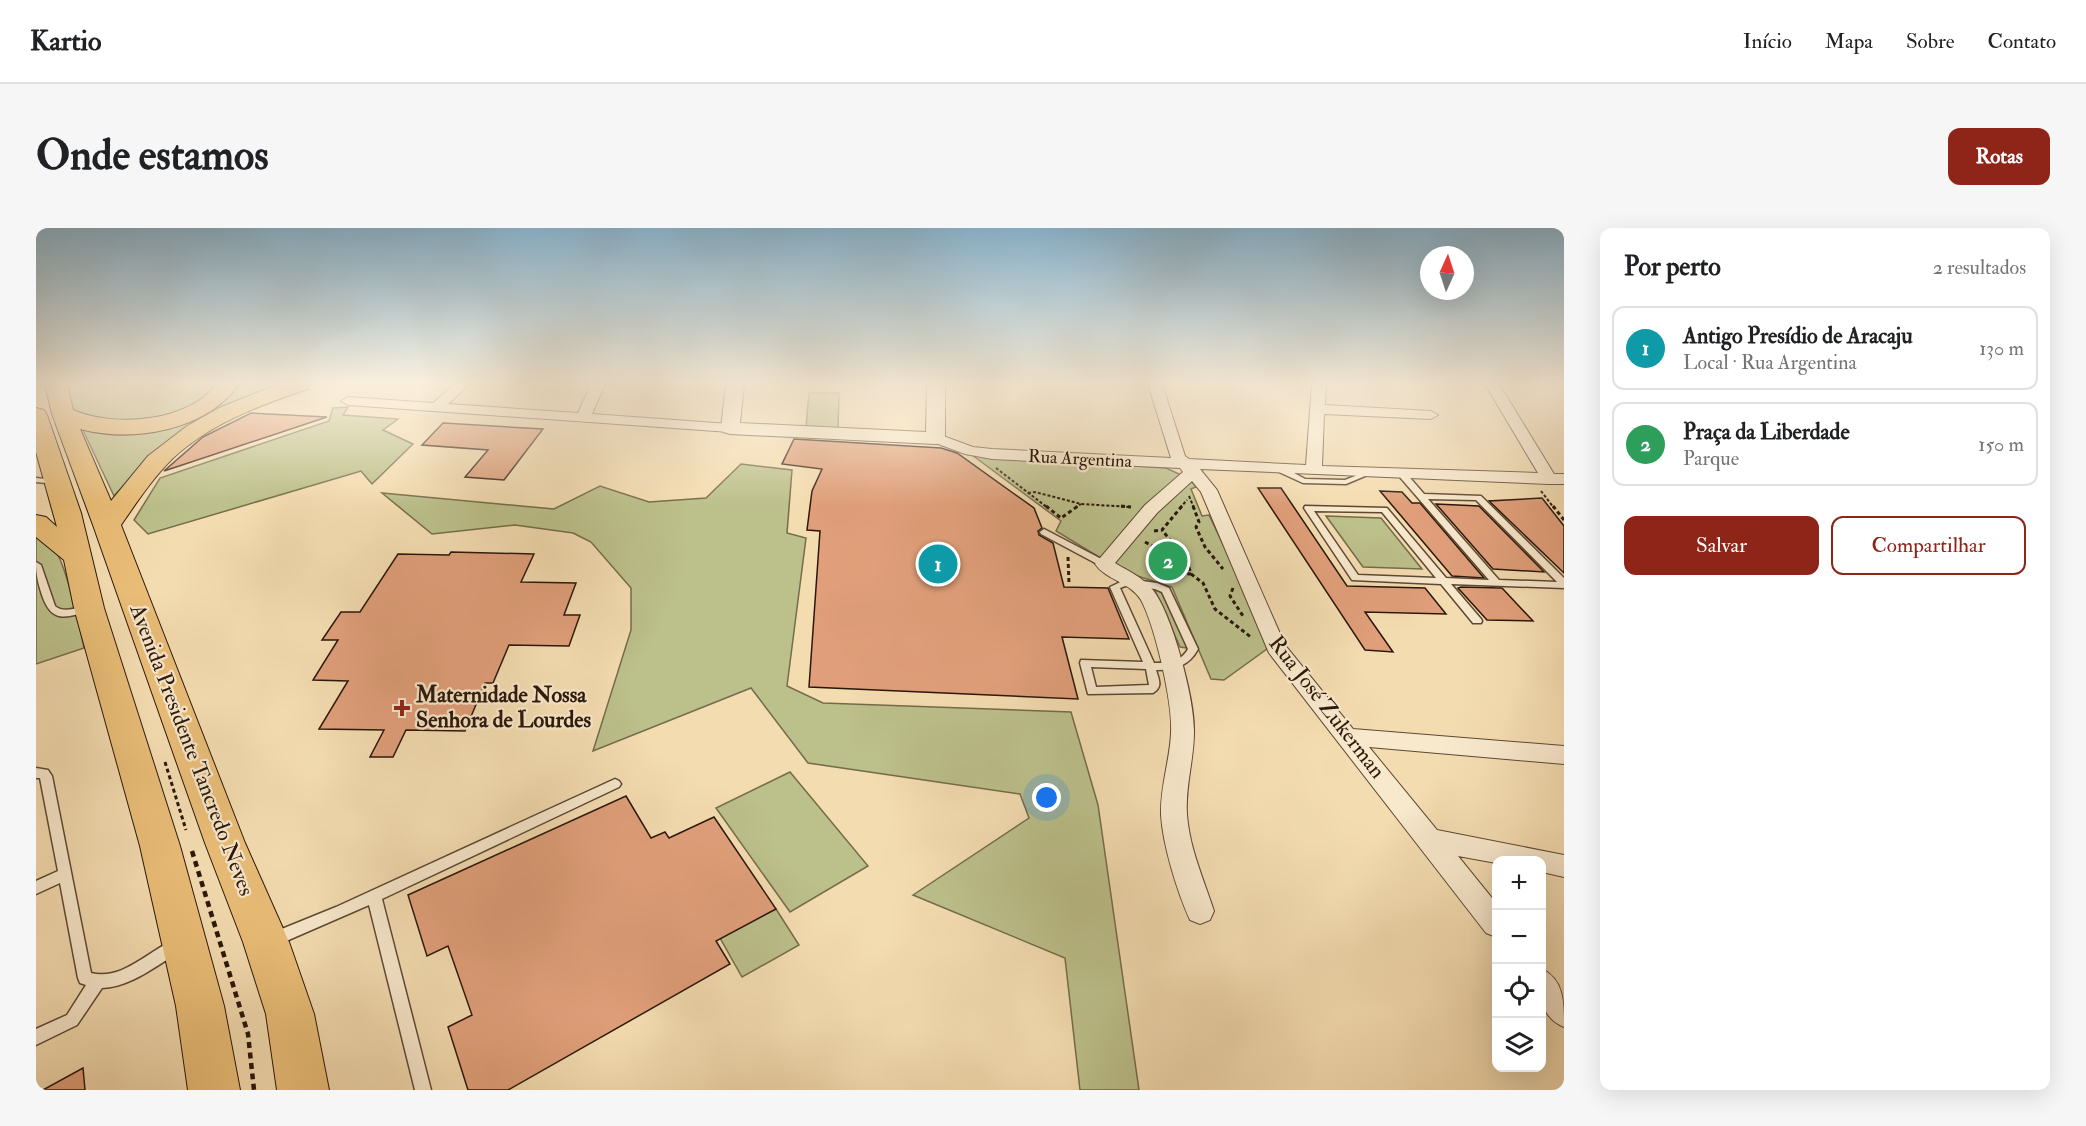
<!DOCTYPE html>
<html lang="pt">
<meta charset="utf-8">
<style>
body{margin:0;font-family:"IM FELL Double Pica",serif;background:#f6f6f6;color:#202124}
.controls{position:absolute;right:18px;bottom:18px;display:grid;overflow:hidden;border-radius:12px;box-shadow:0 6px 24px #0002}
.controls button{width:54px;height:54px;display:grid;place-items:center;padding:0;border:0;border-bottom:2px solid #e0e0e0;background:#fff;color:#202124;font:30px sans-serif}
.compass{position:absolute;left:1384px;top:18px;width:54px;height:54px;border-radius:50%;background:#fff;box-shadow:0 6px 24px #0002;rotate:3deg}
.you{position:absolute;left:1011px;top:570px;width:21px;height:21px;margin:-15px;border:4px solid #fff;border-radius:50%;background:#1a73e8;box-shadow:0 0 0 9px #1a73e833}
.badge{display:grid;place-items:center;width:39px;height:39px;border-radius:50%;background:#8f2418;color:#fff;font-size:20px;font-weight:700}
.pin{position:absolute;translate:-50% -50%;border:3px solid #fff;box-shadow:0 2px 6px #0006}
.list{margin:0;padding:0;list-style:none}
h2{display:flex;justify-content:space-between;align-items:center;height:78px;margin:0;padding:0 24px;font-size:26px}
h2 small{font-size:20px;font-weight:400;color:#757577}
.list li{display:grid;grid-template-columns:39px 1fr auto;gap:18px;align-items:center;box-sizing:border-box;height:84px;margin:0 12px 12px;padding:0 12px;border:2px solid #e0e0e0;border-radius:12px}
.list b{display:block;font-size:22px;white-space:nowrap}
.list p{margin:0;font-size:20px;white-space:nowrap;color:#757577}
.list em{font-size:20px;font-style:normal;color:#757577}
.actions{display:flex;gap:12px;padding:18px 24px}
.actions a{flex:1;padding:14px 0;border:2px solid #8f2418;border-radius:12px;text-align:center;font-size:21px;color:#8f2418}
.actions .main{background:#8f2418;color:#fff}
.icon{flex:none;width:33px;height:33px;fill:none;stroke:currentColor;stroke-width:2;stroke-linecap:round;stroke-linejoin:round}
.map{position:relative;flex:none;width:1528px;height:862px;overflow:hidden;border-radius:12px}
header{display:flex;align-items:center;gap:36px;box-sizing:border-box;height:84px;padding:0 30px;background:#fff;border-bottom:2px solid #e0e0e0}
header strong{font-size:28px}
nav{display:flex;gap:33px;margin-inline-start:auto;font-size:21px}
.intro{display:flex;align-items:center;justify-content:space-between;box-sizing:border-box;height:144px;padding:0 36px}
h1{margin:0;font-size:42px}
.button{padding:15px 27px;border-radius:12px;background:#8f2418;color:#fff;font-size:21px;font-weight:700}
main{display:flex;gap:36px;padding:0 36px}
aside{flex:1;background:#fff;border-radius:12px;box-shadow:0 6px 24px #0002}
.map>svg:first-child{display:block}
.green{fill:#bcc08b;stroke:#746c4a;stroke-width:1.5}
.building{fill:#e09f7a;stroke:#2b170a;stroke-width:1.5}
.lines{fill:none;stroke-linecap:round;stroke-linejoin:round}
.service-casing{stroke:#5d4834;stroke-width:3}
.minor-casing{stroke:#5d4834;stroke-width:2}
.tertiary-casing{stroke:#5d4834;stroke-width:2}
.primary-casing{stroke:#2b170a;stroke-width:2}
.path-far2{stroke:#2b170a;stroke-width:2;stroke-dasharray:3 2;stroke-linecap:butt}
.path-far1{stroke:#2b170a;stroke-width:3;stroke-dasharray:4 3;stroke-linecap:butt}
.path{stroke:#2b170a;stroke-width:4.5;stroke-dasharray:6 4.5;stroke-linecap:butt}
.service{fill:#f8e8cc;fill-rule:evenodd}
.minor{fill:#f8e8cc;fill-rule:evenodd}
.tertiary{fill:#f8e8cc;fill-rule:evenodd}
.primary{fill:#eabe78;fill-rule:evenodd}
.poi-dot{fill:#8f2418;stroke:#f8e8cc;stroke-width:2}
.labels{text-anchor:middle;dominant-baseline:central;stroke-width:4.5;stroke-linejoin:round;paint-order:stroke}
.far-street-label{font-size:18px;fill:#2b170a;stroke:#f8e8cc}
.poi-label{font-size:22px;font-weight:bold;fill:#2b170a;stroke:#f8e8cc;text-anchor:start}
.street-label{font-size:22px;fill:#2b170a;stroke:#f8e8cc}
</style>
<header>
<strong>Kartio</strong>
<nav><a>Início</a><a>Mapa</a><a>Sobre</a><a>Contato</a></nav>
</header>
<div class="intro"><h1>Onde estamos</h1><a class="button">Rotas</a></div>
<main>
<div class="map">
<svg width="1528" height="862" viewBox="0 0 1528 862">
<rect width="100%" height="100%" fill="#f4dcb1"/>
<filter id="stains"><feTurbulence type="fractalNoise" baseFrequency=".00333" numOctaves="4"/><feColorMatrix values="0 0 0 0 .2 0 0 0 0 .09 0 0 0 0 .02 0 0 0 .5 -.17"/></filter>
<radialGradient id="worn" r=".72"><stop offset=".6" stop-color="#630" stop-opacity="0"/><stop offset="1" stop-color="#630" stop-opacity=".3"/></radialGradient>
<g class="green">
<path d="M 30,156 L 188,156 L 142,187 L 67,195 L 35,181 Z"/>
<path d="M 196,156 L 245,156 L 111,233 L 78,268 L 45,198 L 140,192 Z"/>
<path d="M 773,165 L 803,165 L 802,200 L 770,199 Z"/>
<path d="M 312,179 L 307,187 L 362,191 L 347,202 L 377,216 L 336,256 L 325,243 L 112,306 L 98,292 L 124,250 L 293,193 L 297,180 Z"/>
<path d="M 936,227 L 1130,240 L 1154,251 L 1160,259 L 1155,261 L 1166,288 L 1173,287 L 1235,418 L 1188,452 L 1175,451 L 1136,359 L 1086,343 L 1020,303 L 1025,293 Z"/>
<path d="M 705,236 L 756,242 L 751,305 L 770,310 L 751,458 L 787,475 L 1035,484 L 1062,577 L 1103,862 L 1044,862 L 1029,730 L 877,667 L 993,590 L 984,566 L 772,535 L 715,460 L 557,523 L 595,402 L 595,360 L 555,314 L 537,305 L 479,297 L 396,306 L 346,265 L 518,281 L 564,258 L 613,274 L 670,270 Z"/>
<path d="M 1290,288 L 1345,290 L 1386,341 L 1327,339 Z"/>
<path d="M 0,309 C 5,312 12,314 16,318 C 29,330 44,400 48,420 L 0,436 Z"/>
<path d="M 1117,358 L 1123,359 L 1151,420 L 1144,419 Z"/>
<path d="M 754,544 L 832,638 L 754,684 L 680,580 Z"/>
<path d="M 740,681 L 763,717 L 706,749 L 684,710 Z"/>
</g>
<g class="building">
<path d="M 215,185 L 291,189 L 128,243 L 167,209 Z"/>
<path d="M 407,195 L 507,201 L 468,252 L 429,249 L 452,222 L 386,217 Z"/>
<path d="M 758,211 L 905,220 L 921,225 L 998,280 L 1006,300 L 1002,303 L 1003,307 L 1017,315 L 1028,359 L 1072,360 L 1093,411 L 1026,409 L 1042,471 L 773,459 L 784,303 L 771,302 L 776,263 L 786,241 L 746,236 Z"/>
<path d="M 1222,260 L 1245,260 L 1311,358 L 1389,360 L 1410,386 L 1329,384 L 1357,424 L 1329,422 Z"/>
<path d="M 1344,263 L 1366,264 L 1376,275 L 1384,275 L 1448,350 L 1416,348 Z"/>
<path d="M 1506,270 L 1528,298 L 1528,345 L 1453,273 Z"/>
<path d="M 1400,276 L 1443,278 L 1508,344 L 1457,341 Z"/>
<path d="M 415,324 L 498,326 L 485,354 L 540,355 L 528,387 L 544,387 L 533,418 L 473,417 L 457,455 L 449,455 L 429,503 L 370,502 L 357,529 L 334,529 L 348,502 L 283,501 L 312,453 L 277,452 L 302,412 L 286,412 L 305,384 L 324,384 L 362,326 L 413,327 Z"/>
<path d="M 1425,359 L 1466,360 L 1497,393 L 1451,392 L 1422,360 Z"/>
<path d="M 590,568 L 615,610 L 629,604 L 633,610 L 678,589 L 740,681 L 680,713 L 694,736 L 472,862 L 432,862 L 412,799 L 436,787 L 412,718 L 391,728 L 372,667 Z"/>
<path d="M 47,840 L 49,862 L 7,862 Z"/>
</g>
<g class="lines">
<defs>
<g id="service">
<path d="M 1243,240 L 1249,240 L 1269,251 L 1309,252 L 1332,243 L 1336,245 L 1310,256 L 1267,255 L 1243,244 Z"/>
<path d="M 1363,244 L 1369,244 L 1388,266 L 1445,268 L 1528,350 L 1528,360 L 1415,356 L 1445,391 L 1446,393 L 1445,395 L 1437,395 L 1405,356 L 1316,352 L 1268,280 L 1269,278 L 1351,280 L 1410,350 L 1453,352 L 1363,248 ZM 1392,271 L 1440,272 L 1521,354 L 1463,352 ZM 1278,283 L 1346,284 L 1400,350 L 1322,347 Z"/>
<path d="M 0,250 L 20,252 L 24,254 L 20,256 L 0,254 Z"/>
<path d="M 1008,301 L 1071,334 L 1073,336 L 1068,339 L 1065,338 L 1005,306 L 1004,304 Z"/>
<path d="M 0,334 L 5,337 L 19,378 C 28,386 43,379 53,377 L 56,378 L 58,380 L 56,382 C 31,389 16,397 6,367 C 2,355 0,347 0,334 Z"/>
<path d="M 1091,351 L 1121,355 L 1133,360 L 1162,421 C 1153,438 1139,442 1120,442 C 1123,452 1127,459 1117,465 L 1052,466 L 1044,435 L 1045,432 L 1107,434 L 1074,359 ZM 1092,357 L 1119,361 L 1126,364 L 1152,421 C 1144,435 1132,435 1118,435 L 1084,360 ZM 1055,439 L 1110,441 L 1113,457 L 1060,459 Z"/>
<path d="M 0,540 L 12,542 L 16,548 L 55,745 C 87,753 113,722 140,711 L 145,713 L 147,718 L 145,723 C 121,737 95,759 66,760 L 41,797 L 0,817 L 0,801 L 31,787 L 50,757 L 44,755 L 42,750 L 24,655 L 0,666 L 0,653 L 22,643 L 4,550 L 0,550 Z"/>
<path d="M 579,551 L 583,553 L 585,556 L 583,559 L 346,671 L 395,862 L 379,862 L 333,677 L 241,717 L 236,719 L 231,717 L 229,712 L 231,707 L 300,679 Z"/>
</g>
<g id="minor">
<path d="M 419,156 L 434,156 L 412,176 L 542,185 L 555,156 L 569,156 L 556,186 L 694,196 L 701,200 L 694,204 L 312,177 L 305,173 L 312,169 L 397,175 Z"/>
<path d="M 1112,156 L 1126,156 L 1149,228 L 1153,231 L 1270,237 L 1276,156 L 1290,156 L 1289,177 L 1395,183 L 1402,187 L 1395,191 L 1288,186 L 1286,238 L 1502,245 L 1449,156 L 1463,156 L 1518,246 L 1528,246 L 1528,256 L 1513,256 L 1164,241 L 1181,262 L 1249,417 L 1317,501 L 1528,518 L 1528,536 L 1333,519 L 1401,602 L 1528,627 L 1528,649 L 1506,644 L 1506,632 L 1460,632 L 1460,635 L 1422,628 L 1460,675 L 1460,709 L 1450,705 L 1233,425 L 1165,264 L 1156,253 L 1121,285 L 1079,335 C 1092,343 1106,349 1116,361 C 1136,384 1159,473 1158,504 C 1158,532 1149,559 1151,586 C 1153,619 1168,652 1178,683 L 1174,692 L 1164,696 L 1154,692 C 1141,663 1127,618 1125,587 C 1124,559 1134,532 1135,505 C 1137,475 1119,398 1105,372 C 1094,354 1070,352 1059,336 L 1109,277 L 1147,244 L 1144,240 L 956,231 L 929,226 L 894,213 L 891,210 L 899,205 L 937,219 L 956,221 L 1135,230 Z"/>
<path d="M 1506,741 C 1528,752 1528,774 1528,799 C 1503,789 1503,764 1506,741 Z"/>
</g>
<path id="tertiary" d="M 690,156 L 708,156 L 704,195 L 890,204 L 891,156 L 909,156 L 909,210 L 906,214 L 899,216 L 694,206 L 687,204 L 685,200 Z"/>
<g id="primary">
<path d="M 9,156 L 31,156 L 37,182 C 79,200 152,194 181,156 L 203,156 C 170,203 97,215 44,201 L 75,273 L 112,228 L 151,198 L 185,179 L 243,156 L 275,156 L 272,161 C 224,177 173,196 136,231 C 116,251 101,274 85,297 L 209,615 L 253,714 L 278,786 L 293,862 L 241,862 L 230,786 L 207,714 L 169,615 L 57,297 L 16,186 Z"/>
<path d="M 0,180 L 8,182 L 11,187 L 45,285 L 68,380 L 144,618 L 188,778 L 204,862 L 152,862 L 140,778 L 104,618 L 38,380 L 28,332 L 0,309 L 0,287 L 10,289 L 21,299 L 0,224 Z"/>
</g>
</defs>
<use href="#service" class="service-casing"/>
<use href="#minor" class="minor-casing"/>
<use href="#tertiary" class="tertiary-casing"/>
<use href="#primary" class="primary-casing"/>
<g class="path-far2">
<path d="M 960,240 L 1012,280"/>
<path d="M 1505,263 L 1518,280"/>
<path d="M 992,265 L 999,264 L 1045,276 L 1095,279"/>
<path d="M 1153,268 L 1158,280"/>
<path d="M 1039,280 L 1045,276"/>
<path d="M 1144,280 L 1151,272"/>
</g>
<g class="path-far1">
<path d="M 1010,278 L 1025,290 L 1042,278"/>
<path d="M 1085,278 L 1095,279"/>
<path d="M 1157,278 L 1163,294 L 1160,299 L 1169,319 L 1187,341"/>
<path d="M 1517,278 L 1528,292"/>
<path d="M 1118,303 L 1126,302 L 1146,278"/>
<path d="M 1109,314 L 1128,324 L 1142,345 L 1155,346 L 1151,333 L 1126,302"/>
<path d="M 1032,329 L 1033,356"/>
<path d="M 1155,346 L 1167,355 L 1179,381 L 1216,410"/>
<path d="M 1197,360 L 1194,368 L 1207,388"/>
<path d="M 129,534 L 150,602"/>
</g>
<path class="path" d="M 156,623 L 212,806 L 218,862"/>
<use href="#service" class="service"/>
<use href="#minor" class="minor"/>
<use href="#tertiary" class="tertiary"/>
<use href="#primary" class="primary"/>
</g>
<linearGradient id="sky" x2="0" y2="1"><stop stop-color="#89b6d2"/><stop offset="0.56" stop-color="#faefdc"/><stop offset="1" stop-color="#faefdc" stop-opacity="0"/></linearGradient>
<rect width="1528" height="277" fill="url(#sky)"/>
<path class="poi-dot" d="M363 471h6v6h6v6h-6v6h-6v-6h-6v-6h6z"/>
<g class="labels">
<g class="far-street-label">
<text transform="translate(1044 231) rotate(3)">Rua Argentina</text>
</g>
<g class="poi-label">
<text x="380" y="467">Maternidade Nossa<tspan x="380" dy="25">Senhora de Lourdes</tspan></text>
</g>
<g class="street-label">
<text transform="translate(1291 479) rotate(52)">Rua José Zukerman</text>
<text transform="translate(156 522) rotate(69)">Avenida Presidente Tancredo Neves</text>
</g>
</g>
<rect width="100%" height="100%" filter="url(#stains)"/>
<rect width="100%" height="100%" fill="url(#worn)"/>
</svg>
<div class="controls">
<button>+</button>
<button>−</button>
<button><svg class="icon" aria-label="locate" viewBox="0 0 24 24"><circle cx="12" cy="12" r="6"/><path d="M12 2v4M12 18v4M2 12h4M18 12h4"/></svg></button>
<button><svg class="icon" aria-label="layers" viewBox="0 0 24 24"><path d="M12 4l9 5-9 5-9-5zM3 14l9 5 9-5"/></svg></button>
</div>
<svg class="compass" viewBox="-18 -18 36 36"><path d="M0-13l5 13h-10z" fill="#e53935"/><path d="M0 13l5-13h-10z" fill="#757577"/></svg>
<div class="you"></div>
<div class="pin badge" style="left:902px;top:336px;background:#0f9aa8">1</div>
<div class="pin badge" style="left:1132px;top:333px;background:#2e9e5b">2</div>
</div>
<aside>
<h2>Por perto<small>2 resultados</small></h2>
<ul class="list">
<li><span class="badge" style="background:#0f9aa8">1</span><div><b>Antigo Presídio de Aracaju</b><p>Local · Rua Argentina</p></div><em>130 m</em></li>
<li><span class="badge" style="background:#2e9e5b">2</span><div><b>Praça da Liberdade</b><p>Parque</p></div><em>150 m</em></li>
</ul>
<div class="actions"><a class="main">Salvar</a><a>Compartilhar</a></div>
</aside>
</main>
